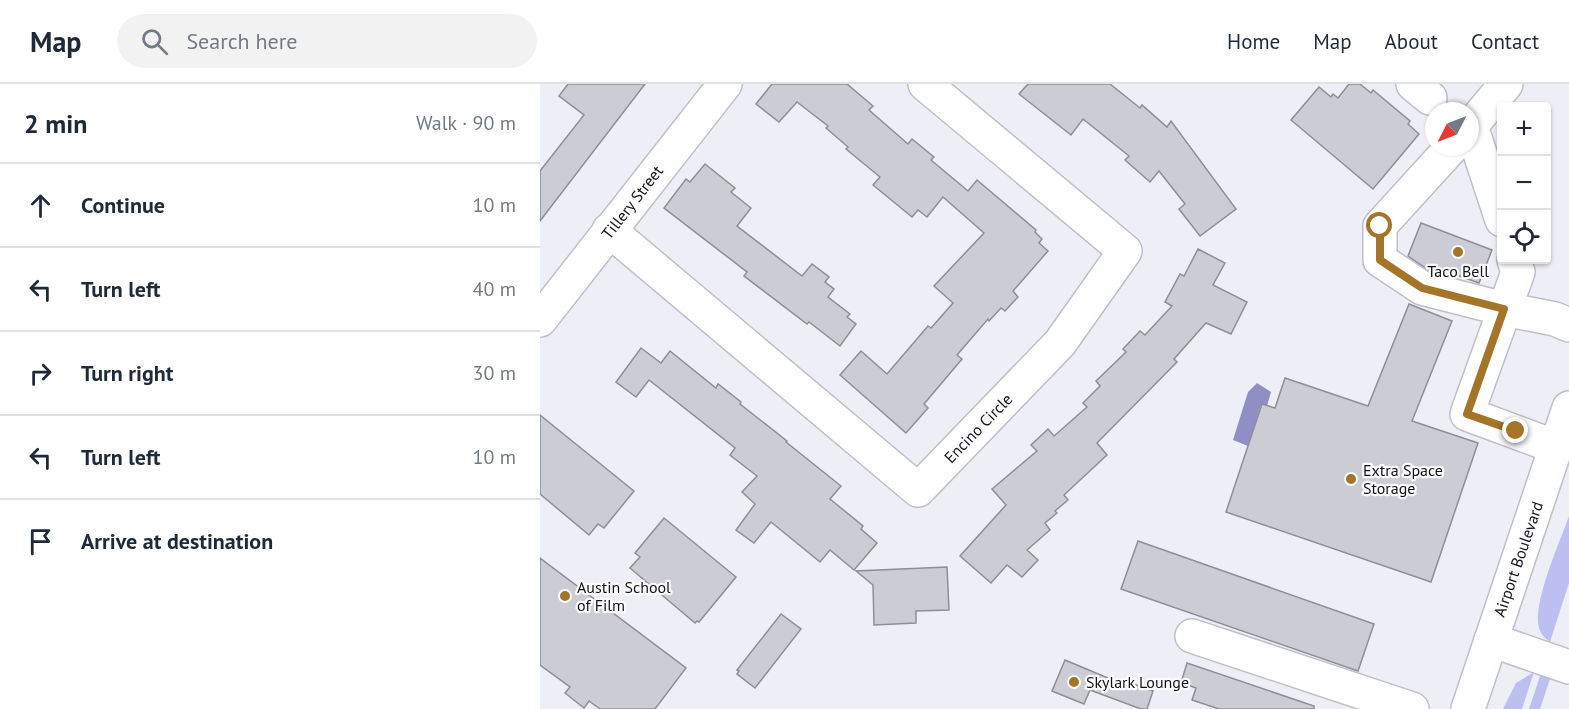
<!DOCTYPE html>
<meta charset="utf-8">
<style>
body{margin:0;font-family:"PT Sans",sans-serif;background:#f2f2f3;color:#1f2937}
.controls{position:absolute;right:18px;top:18px;display:grid;overflow:hidden;border-radius:6px;box-shadow:0 2px 4px #0004}
.controls button{width:54px;height:54px;display:grid;place-items:center;padding:0;border:0;border-bottom:2px solid #e0e1e3;background:#fff;color:#1f2937;font:30px sans-serif}
.compass{position:absolute;left:885px;top:18px;width:54px;height:54px;border-radius:50%;background:#fff;box-shadow:0 2px 4px #0004;rotate:228deg}
.stop{position:absolute;width:18px;height:18px;margin:-14px;border:4px solid #a47429;border-radius:50%;background:#fff}
.stop.end{background:#a47429;border-color:#fff;box-shadow:0 2px 6px #0008}
.list{margin:0;padding:0;list-style:none}
h2{display:flex;justify-content:space-between;align-items:center;height:78px;margin:0;padding:0 24px;font-size:26px}
h2 small{font-size:20px;font-weight:400;color:#747a83}
.list li{display:grid;grid-template-columns:39px 1fr auto;gap:18px;align-items:center;box-sizing:border-box;height:84px;padding:0 24px;border-top:2px solid #e0e1e3}
.list b{display:block;font-size:22px;white-space:nowrap}
.list em{font-size:20px;font-style:normal;color:#747a83}
.icon{flex:none;width:33px;height:33px;fill:none;stroke:currentColor;stroke-width:2;stroke-linecap:round;stroke-linejoin:round}
.map{position:relative;flex:none;width:1029px;height:625px;overflow:hidden}
header{display:flex;align-items:center;gap:36px;box-sizing:border-box;height:84px;padding:0 30px;background:#fff;border-bottom:2px solid #e0e1e3}
header strong{font-size:28px}
nav{display:flex;gap:33px;margin-inline-start:auto;font-size:21px}
.search{width:420px;height:54px;background:#f2f2f3;display:flex;align-items:center;gap:15px;box-sizing:border-box;padding:0 21px;border-radius:33px;color:#747a83;font-size:22px}
main{display:flex}
aside{flex:1;background:#fff}
.map>svg:first-child{display:block}
.green{fill:#bebff1}
.water{fill:#8f8ec5}
.building{fill:#ccccd5;stroke:#8d8e96;stroke-width:1.5}
.lines{fill:none;stroke-linecap:round;stroke-linejoin:round}
.minor-casing{stroke:#bfbfc8;stroke-width:36}
.major-casing{stroke:#bfbfc8;stroke-width:36}
.minor{stroke:#fff;stroke-width:33}
.major{stroke:#fff;stroke-width:33}
.route{stroke:#a47429;stroke-width:8}
.poi-dot{fill:#a47429;stroke:#fcfcfe;stroke-width:2}
.labels{text-anchor:middle;dominant-baseline:central;stroke-width:4.5;stroke-linejoin:round;paint-order:stroke}
.street-label{font-size:16px;fill:#131316;stroke:#fcfcfe}
.poi-label{font-size:16px;fill:#131316;stroke:#fcfcfe;text-anchor:start}
</style>
<header>
<strong>Map</strong>
<div class="search"><svg class="icon" aria-label="search" viewBox="0 0 24 24"><circle cx="10" cy="10" r="6"/><path d="M15 15l6 6"/></svg>Search here</div>
<nav><a>Home</a><a>Map</a><a>About</a><a>Contact</a></nav>
</header>
<main>
<aside>
<h2>2 min<small>Walk · 90 m</small></h2>
<ul class="list">
<li><svg class="icon" aria-label="ahead" viewBox="0 0 24 24"><path d="M12 20V5M6 11l6-6 6 6"/></svg><div><b>Continue</b></div><em>10 m</em></li>
<li><svg class="icon" aria-label="left" viewBox="0 0 24 24"><path d="M17 20v-9H6M10 6l-5 5 5 5"/></svg><div><b>Turn left</b></div><em>40 m</em></li>
<li><svg class="icon" aria-label="right" viewBox="0 0 24 24"><path d="M7 20v-9h11M14 6l5 5-5 5"/></svg><div><b>Turn right</b></div><em>30 m</em></li>
<li><svg class="icon" aria-label="left" viewBox="0 0 24 24"><path d="M17 20v-9H6M10 6l-5 5 5 5"/></svg><div><b>Turn left</b></div><em>10 m</em></li>
<li><svg class="icon" aria-label="arrive" viewBox="0 0 24 24"><path d="M6 21V4h12l-3 4 3 4H6"/></svg><div><b>Arrive at destination</b></div></li>
</ul>
</aside>
<div class="map">
<svg width="1029" height="625" viewBox="0 0 1029 625">
<rect width="100%" height="100%" fill="#eeeef7"/>
<g class="green">
<path d="M 1029,432 L 1029,499 L 1010,558 C 1005,554 1001,551 999,544 C 992,519 1020,458 1029,432 Z"/>
<path d="M 994,588 L 982,625 L 963,625 L 976,599 Z"/>
<path d="M 1001,589 L 1011,592 L 1000,625 L 989,625 Z"/>
</g>
<path class="water" d="M 717,299 L 731,308 L 727,322 L 721,321 L 708,362 L 693,356 L 708,308 Z"/>
<g class="building">
<path d="M 28,0 L 105,0 L 0,137 L 0,87 L 44,31 L 19,12 Z"/>
<path d="M 232,0 L 307,0 L 333,22 L 329,26 L 368,60 L 372,55 L 394,73 L 391,76 L 428,107 L 437,96 L 496,146 L 495,148 L 502,155 L 499,159 L 508,167 L 473,207 L 478,213 L 465,227 L 461,224 L 449,237 L 448,235 L 417,271 L 422,275 L 384,320 L 388,324 L 366,349 L 300,291 L 321,267 L 347,290 L 388,242 L 391,244 L 413,219 L 394,202 L 444,149 L 403,113 L 387,133 L 378,126 L 372,133 L 333,101 L 340,93 L 306,65 L 308,63 L 286,44 L 288,42 L 257,18 L 239,38 L 216,20 Z"/>
<path d="M 488,0 L 570,0 L 600,24 L 602,21 L 627,43 L 631,37 L 696,125 L 660,152 L 639,125 L 645,120 L 619,87 L 610,98 L 585,76 L 589,72 L 543,35 L 531,51 L 479,10 Z"/>
<path d="M 809,0 L 820,0 L 831,9 L 833,6 L 870,37 L 868,40 L 879,50 L 833,105 L 751,36 L 779,3 L 791,13 L 793,10 L 798,14 Z"/>
<path d="M 165,80 L 195,104 L 191,108 L 211,124 L 197,142 L 262,192 L 272,180 L 289,193 L 285,198 L 294,205 L 288,213 L 310,230 L 307,233 L 316,240 L 300,262 L 269,238 L 267,240 L 204,192 L 207,188 L 124,124 L 146,95 L 150,98 Z"/>
<path d="M 881,139 L 952,166 L 939,199 L 911,189 L 910,192 L 890,187 L 868,172 Z"/>
<path d="M 658,165 L 685,179 L 673,201 L 707,218 L 691,250 L 666,239 L 634,275 L 637,278 L 557,359 L 567,371 L 524,411 L 528,416 L 515,427 L 517,429 L 505,439 L 510,446 L 487,466 L 498,476 L 482,493 L 467,481 L 451,499 L 420,472 L 466,421 L 452,405 L 497,367 L 491,361 L 508,345 L 514,352 L 547,323 L 543,319 L 560,302 L 556,297 L 586,268 L 583,265 L 600,247 L 605,251 L 632,222 L 625,218 L 640,190 L 644,192 Z"/>
<path d="M 869,220 L 912,237 L 872,337 L 938,359 L 891,498 L 686,428 L 722,320 L 735,324 L 745,294 L 828,322 Z"/>
<path d="M 101,264 L 121,279 L 130,267 L 176,304 L 178,300 L 201,318 L 200,320 L 247,357 L 246,358 L 301,402 L 290,415 L 323,442 L 321,445 L 337,459 L 314,486 L 290,466 L 280,478 L 231,438 L 214,459 L 196,446 L 215,420 L 202,408 L 217,392 L 190,371 L 195,364 L 109,296 L 96,313 L 76,298 Z"/>
<path d="M 0,331 L 94,407 L 64,444 L 58,440 L 49,451 L 0,410 Z"/>
<path d="M 124,434 L 196,493 L 159,538 L 157,537 L 155,539 L 90,484 L 100,473 L 95,469 Z"/>
<path d="M 598,457 L 834,540 L 818,587 L 581,505 Z"/>
<path d="M 0,474 L 146,584 L 115,625 L 60,625 L 49,617 L 44,624 L 25,609 L 30,603 L 0,581 Z"/>
<path d="M 407,483 L 409,526 L 376,527 L 376,539 L 334,541 L 333,501 L 316,487 Z"/>
<path d="M 241,530 L 261,545 L 215,604 L 197,590 L 199,587 L 197,586 Z"/>
<path d="M 525,576 L 587,602 L 588,598 L 613,607 L 607,625 L 601,625 L 550,606 L 544,620 L 512,607 Z"/>
<path d="M 647,579 L 774,622 L 774,625 L 679,625 L 652,616 L 656,604 L 641,599 Z"/>
</g>
<g class="lines">
<defs>
<g id="minor">
<path d="M 873,0 L 890,14"/>
<path d="M 931,42 L 966,0"/>
<path d="M 930,43 L 931,42 L 962,136"/>
<path d="M 912,63 L 840,142 L 840,176 L 882,204 L 964,225 L 1015,235 L 1029,241"/>
<path d="M 69,146 L 378,406 L 520,259 L 585,167 L 385,0"/>
<path d="M 974,176 L 978,188 L 927,330 L 1016,363"/>
<path d="M 0,236 L 185,0"/>
<path d="M 652,552 L 872,625"/>
<path d="M 951,556 L 1029,583"/>
</g>
<path id="major" d="M 928,625 L 1029,324"/>
</defs>
<use href="#minor" class="minor-casing"/>
<use href="#major" class="major-casing"/>
<use href="#minor" class="minor"/>
<use href="#major" class="major"/>
</g>
<g class="lines">
<path class="route" d="M 840,142 L 840,176 L 882,204 L 964,225 L 927,330 L 976,347"/>
</g>
<g class="poi-dot">
<circle cx="918" cy="168" r="6"/>
<circle cx="811" cy="395" r="6"/>
<circle cx="25" cy="512" r="6"/>
<circle cx="534" cy="598" r="6"/>
</g>
<g class="labels">
<g class="street-label">
<text transform="translate(92 118) rotate(-52)">Tillery Street</text>
<text transform="translate(438 344) rotate(-46)">Encino Circle</text>
<text transform="translate(978 475) rotate(-71)">Airport Boulevard</text>
</g>
<g class="poi-label">
<text x="918" y="187" text-anchor="middle">Taco Bell</text>
<text x="823" y="386">Extra Space<tspan x="823" dy="18">Storage</tspan></text>
<text x="37" y="503">Austin School<tspan x="37" dy="18">of Film</tspan></text>
<text x="546" y="598">Skylark Lounge</text>
</g>
</g>
</svg>
<div class="controls">
<button>+</button>
<button>−</button>
<button><svg class="icon" aria-label="locate" viewBox="0 0 24 24"><circle cx="12" cy="12" r="6"/><path d="M12 2v4M12 18v4M2 12h4M18 12h4"/></svg></button>
</div>
<svg class="compass" viewBox="-18 -18 36 36"><path d="M0-13l5 13h-10z" fill="#e53935"/><path d="M0 13l5-13h-10z" fill="#747a83"/></svg>
<div class="stop" style="left:840px;top:142px"></div>
<div class="stop end" style="left:976px;top:347px"></div>
</div>
</main>
